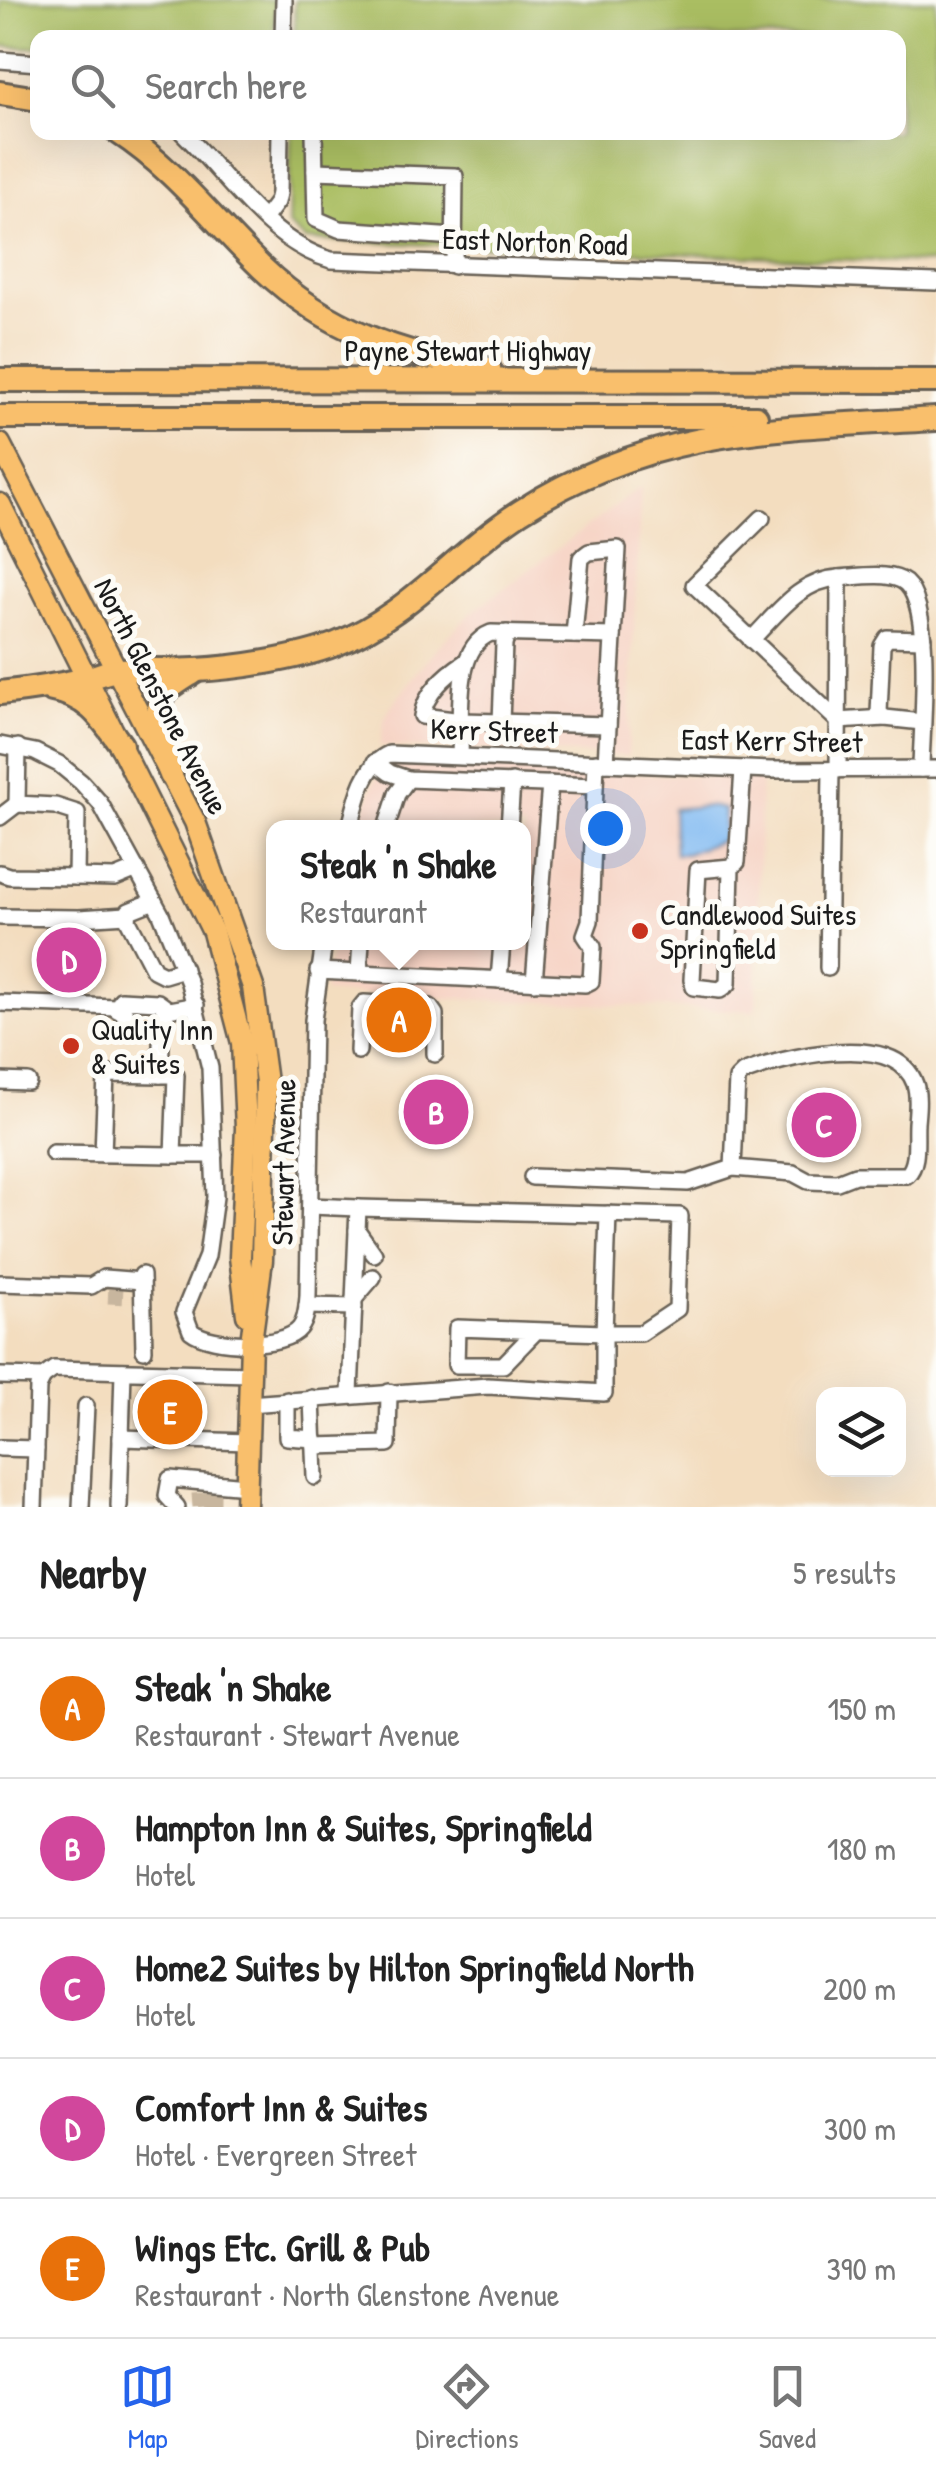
<!DOCTYPE html>
<meta charset="utf-8">
<style>
body{margin:0;font-family:"Patrick Hand",sans-serif;background:#f6f6f6;color:#222}
.controls{position:absolute;right:30px;bottom:30px;display:grid;overflow:hidden;border-radius:20px;box-shadow:0 10px 40px #0002}
.controls button{width:90px;height:90px;display:grid;place-items:center;padding:0;border:0;border-bottom:2px solid #e0e0e0;background:#fff;color:#222;font:50px sans-serif}
.you{position:absolute;left:605px;top:828px;width:35px;height:35px;margin:-25px;border:8px solid #fff;border-radius:50%;background:#1a73e8;box-shadow:0 0 0 15px #1a73e833}
.badge{display:grid;place-items:center;width:65px;height:65px;border-radius:50%;background:#2563eb;color:#fff;font-size:32px;font-weight:700}
.pin{position:absolute;translate:-50% -50%;border:5px solid #fff;box-shadow:0 2px 10px #0006}
.popup{position:absolute;left:266px;top:820px;width:265px;height:130px;box-sizing:border-box;display:grid;place-content:center;border-radius:20px;background:#fff;filter:drop-shadow(0 2px 8px #0005);font-size:32px;white-space:nowrap;color:#767676}
.popup b{font-size:38px;color:#222}
.popup::after{content:'';position:absolute;left:50%;top:100%;margin-left:-20px;border:20px solid transparent;border-top-color:#fff}
.list{margin:0;padding:0;list-style:none}
h2{display:flex;justify-content:space-between;align-items:center;height:130px;margin:0;padding:0 40px;font-size:42px}
h2 small{font-size:32px;font-weight:400;color:#767676}
.list li{display:grid;grid-template-columns:65px 1fr auto;gap:30px;align-items:center;box-sizing:border-box;height:140px;padding:0 40px;border-top:2px solid #e0e0e0}
.list b{display:block;font-size:38px;white-space:nowrap}
.list p{margin:0;font-size:32px;white-space:nowrap;color:#767676}
.list em{font-size:32px;font-style:normal;color:#767676}
.icon{flex:none;width:55px;height:55px;fill:none;stroke:currentColor;stroke-width:2;stroke-linecap:round;stroke-linejoin:round}
.map{position:relative;flex:none;width:936px;height:1507px;overflow:hidden}
.search{position:absolute;background:#fff;box-shadow:0 10px 40px #0002;left:30px;right:30px;top:30px;height:110px;display:flex;align-items:center;gap:25px;box-sizing:border-box;padding:0 35px;border-radius:20px;color:#767676;font-size:38px}
.sheet{height:830px;background:#fff}
nav{display:flex;justify-content:space-around;align-items:center;box-sizing:border-box;height:140px;border-top:2px solid #e0e0e0;background:#fff;font-size:28px;color:#767676}
nav a{display:grid;justify-items:center;gap:5px}
nav .on{color:#2563eb}
.map>svg:first-child{display:block}
.built{fill:#f6d2c3}
.green{fill:#aabe62;stroke:#636d3f;stroke-width:2.5}
.water{fill:#81baf2;stroke:#4e6b87;stroke-width:2.5}
.lines{fill:none;stroke-linecap:round;stroke-linejoin:round}
.minor-tunnel{stroke:#c8b69e;stroke-width:15;stroke-dasharray:15 8;stroke-linecap:butt}
.minor-casing{stroke:#676055;stroke-width:20}
.major-casing{stroke:#676055;stroke-width:25}
.highway-casing{stroke:#676055;stroke-width:28}
.minor{stroke:#fff;stroke-width:15}
.major{stroke:#f9bf6c;stroke-width:20}
.highway{stroke:#f9bf6c;stroke-width:22}
.poi-dot{fill:#c8321e;stroke:#fdfcf7;stroke-width:4}
.labels{text-anchor:middle;dominant-baseline:central;stroke-width:10;stroke-linejoin:round;paint-order:stroke}
.street-label{font-size:30px;fill:#1c1c1c;stroke:#fdfcf7}
.poi-label{font-size:30px;fill:#1c1c1c;stroke:#fdfcf7;text-anchor:start}
</style>
<div class="map">
<svg width="936" height="1507" viewBox="0 0 936 1507">
<rect width="100%" height="100%" fill="#fdfcf7"/>
<filter id="ink" filterUnits="userSpaceOnUse"><feTurbulence type="fractalNoise" baseFrequency=".01" numOctaves="2"/><feDisplacementMap in="SourceGraphic" scale="20" xChannelSelector="R" yChannelSelector="G"/><feConvolveMatrix kernelMatrix="1 2 1 2 8 2 1 2 1" color-interpolation-filters="sRGB"/></filter>
<filter id="wash" filterUnits="userSpaceOnUse"><feTurbulence type="fractalNoise" baseFrequency=".0048" numOctaves="4" result="noise"/><feDisplacementMap in="SourceGraphic" scale="40" xChannelSelector="R" yChannelSelector="G"/><feGaussianBlur stdDeviation="2.25" result="paint"/><feColorMatrix in="noise" values="0 0 0 0 0 0 0 0 0 0 0 0 0 0 0 0 0 1.4 0 .05"/><feComposite in="paint" operator="in"/></filter>
<g filter="url(#wash)">
<rect width="100%" height="100%" fill="#f3ddbf"/>
<g class="built">
<path d="M 641,487 L 628,756 L 380,746 L 384,719 L 390,708 L 432,653 L 472,612 Z"/>
<path d="M 397,764 L 761,779 L 756,1011 L 324,993 L 333,943 L 524,942 L 524,828 L 358,827 L 374,782 L 382,770 Z"/>
</g>
<g class="green">
<path d="M 0,0 L 275,0 L 275,37 L 38,38 L 37,48 L 0,46 Z"/>
<path d="M 295,0 L 936,0 L 936,263 L 306,240 L 288,225 L 291,133 L 898,132 L 898,38 L 294,37 Z"/>
</g>
<path class="water" d="M 708,806 L 724,809 L 723,840 L 686,854 L 675,854 L 673,809 Z"/>
</g>
<g filter="url(#ink)">
<g class="lines">
<g class="minor-tunnel">
<path d="M 126,1014 L 146,1015"/>
<path d="M 108,1296 L 129,1297"/>
<path d="M 199,1493 L 200,1507"/>
<path d="M 213,1507 L 213,1493"/>
</g>
<defs>
<g id="minor">
<path d="M 283,38 L 284,0"/>
<path d="M 0,60 L 38,63"/>
<path d="M 182,132 C 227,175 268,242 331,260 L 936,282"/>
<path d="M 314,132 L 316,219 L 339,229 L 455,237"/>
<path d="M 315,171 L 455,176 L 454,266"/>
<path d="M 265,218 L 277,202 L 279,193 L 280,132"/>
<path d="M 762,518 L 694,585 L 838,721 L 885,718"/>
<path d="M 839,578 C 857,577 884,572 901,580 C 936,596 921,733 921,769"/>
<path d="M 574,635 L 581,558 L 589,552 L 618,549 L 606,763"/>
<path d="M 751,640 C 777,614 800,580 839,578 L 838,770"/>
<path d="M 464,663 C 447,674 425,693 422,716 L 462,721 L 608,725"/>
<path d="M 501,722 L 504,644 L 507,633"/>
<path d="M 922,722 L 885,718 L 879,713 L 882,646 L 887,638 L 923,639"/>
<path d="M 0,745 L 35,752 L 59,764 L 81,782 L 100,803 L 161,914 L 189,983 L 210,1068 L 215,1197 L 207,1256 L 184,1312 L 191,1331 C 211,1347 284,1349 300,1328 C 307,1319 307,1306 308,1296 L 313,1020 L 324,942"/>
<path d="M 18,747 L 17,804 L 55,806 L 77,813 L 76,877 L 115,878 L 137,869"/>
<path d="M 460,756 C 462,720 452,648 491,633 L 613,636"/>
<path d="M 375,762 L 390,773 L 408,779 L 595,786"/>
<path d="M 0,817 L 17,804"/>
<path d="M 350,828 C 356,803 363,765 389,754 L 771,770 L 936,769"/>
<path d="M 386,828 L 397,794 L 408,779"/>
<path d="M 509,828 L 512,782"/>
<path d="M 731,867 L 728,984 L 720,990 L 694,987 L 692,980 L 698,870 L 731,867 L 737,862 L 743,769"/>
<path d="M 0,873 L 9,876 L 76,877"/>
<path d="M 154,901 L 129,911 L 128,920 L 154,970 L 164,975 L 184,969"/>
<path d="M 0,917 L 79,918 L 127,915"/>
<path d="M 828,968 L 831,770"/>
<path d="M 318,971 L 585,984 L 591,981 L 593,947 L 585,935 L 590,921 L 596,762"/>
<path d="M 359,973 L 361,942"/>
<path d="M 499,980 L 502,942"/>
<path d="M 534,982 L 550,784"/>
<path d="M 0,1003 L 117,1007"/>
<path d="M 196,1005 L 169,1010 L 162,1016 L 160,1075 L 176,1075 L 173,1155 L 214,1155"/>
<path d="M 126,1014 L 117,1010 L 121,1000 L 158,1002 L 169,1010"/>
<path d="M 358,1051 L 360,1008 L 364,1003 L 430,1007 L 435,1014 L 435,1054"/>
<path d="M 0,1081 L 28,1082"/>
<path d="M 53,1153 L 173,1155"/>
<path d="M 103,1154 L 106,1074 L 160,1075"/>
<path d="M 532,1177 L 688,1183 L 733,1168 L 793,1173 L 808,1181 L 837,1182 L 855,1175 L 907,1175 C 919,1164 915,1140 916,1123 C 917,1111 919,1096 915,1084 C 896,1028 781,1058 743,1073 L 737,1079 L 733,1168"/>
<path d="M 310,1206 L 358,1208 L 350,1394"/>
<path d="M 357,1230 L 374,1254"/>
<path d="M 142,1275 L 144,1350"/>
<path d="M 0,1283 L 91,1286 L 104,1278 L 142,1281"/>
<path d="M 354,1299 L 373,1277"/>
<path d="M 307,1306 L 354,1307"/>
<path d="M 536,1331 L 503,1365 L 456,1365 L 457,1328 L 604,1333 L 608,1214"/>
<path d="M 0,1376 L 43,1377 L 54,1369 L 250,1374"/>
<path d="M 312,1398 L 315,1477"/>
<path d="M 287,1400 L 287,1437 L 314,1439"/>
<path d="M 249,1404 L 488,1386 L 604,1393 L 604,1333 L 641,1333 L 677,1309 L 680,1216 L 358,1208"/>
<path d="M 121,1438 L 248,1442"/>
<path d="M 314,1446 L 388,1444 L 389,1392"/>
<path d="M 0,1448 L 36,1449"/>
<path d="M 34,1507 L 38,1387 L 43,1377"/>
<path d="M 81,1507 L 86,1406"/>
<path d="M 119,1507 L 123,1371"/>
<path d="M 177,1507 L 167,1496 L 170,1479 L 247,1486"/>
</g>
<g id="major">
<path d="M 0,444 L 195,822 L 253,987 L 266,1082 L 262,1260 L 251,1342 L 246,1507"/>
<path d="M 0,504 L 213,932 L 242,1043 L 246,1128 L 240,1257 L 247,1315"/>
</g>
<g id="highway">
<path d="M 0,93 L 38,99"/>
<path d="M 118,132 C 175,169 214,222 262,268 C 328,331 402,355 489,369"/>
<path d="M 0,380 L 936,381"/>
<path d="M 0,417 L 756,417"/>
<path d="M 52,690 C 87,696 101,717 121,745"/>
<path d="M 0,693 C 28,690 55,686 82,680 C 95,677 106,671 119,670 C 144,668 170,672 195,670 C 237,668 297,659 336,644 C 408,616 456,553 520,512 C 654,425 784,428 936,419"/>
<path d="M 171,775 C 162,751 148,710 169,689 C 177,682 188,676 197,670"/>
</g>
</defs>
<use href="#minor" class="minor-casing"/>
<use href="#major" class="major-casing"/>
<use href="#highway" class="highway-casing"/>
<use href="#minor" class="minor"/>
<use href="#major" class="major"/>
<use href="#highway" class="highway"/>
</g>
</g>
<g class="poi-dot">
<circle cx="640" cy="931" r="10"/>
<circle cx="71" cy="1046" r="10"/>
</g>
<g class="labels">
<g class="street-label">
<text transform="translate(535 241) rotate(2)">East Norton Road</text>
<text x="468" y="350">Payne Stewart Highway</text>
<text transform="translate(162 696) rotate(63)">North Glenstone Avenue</text>
<text transform="translate(494 730) rotate(2)">Kerr Street</text>
<text transform="translate(772 740) rotate(1)">East Kerr Street</text>
<text transform="translate(283 1162) rotate(-89)">Stewart Avenue</text>
</g>
<g class="poi-label">
<text x="660" y="914">Candlewood Suites<tspan x="660" dy="34">Springfield</tspan></text>
<text x="91" y="1029">Quality Inn<tspan x="91" dy="34">&amp; Suites</tspan></text>
</g>
</g>
</svg>
<div class="controls">
<button><svg class="icon" aria-label="layers" viewBox="0 0 24 24"><path d="M12 4l9 5-9 5-9-5zM3 14l9 5 9-5"/></svg></button>
</div>
<div class="you"></div>
<div class="pin badge" style="left:399px;top:1020px;background:#e8710a">A</div>
<div class="popup"><b>Steak 'n Shake</b>Restaurant</div>
<div class="pin badge" style="left:436px;top:1112px;background:#d1479c">B</div>
<div class="pin badge" style="left:824px;top:1125px;background:#d1479c">C</div>
<div class="pin badge" style="left:69px;top:960px;background:#d1479c">D</div>
<div class="pin badge" style="left:170px;top:1412px;background:#e8710a">E</div>
<div class="search"><svg class="icon" aria-label="search" viewBox="0 0 24 24"><circle cx="10" cy="10" r="6"/><path d="M15 15l6 6"/></svg>Search here</div>
</div>
<section class="sheet">
<h2>Nearby<small>5 results</small></h2>
<ul class="list">
<li><span class="badge" style="background:#e8710a">A</span><div><b>Steak 'n Shake</b><p>Restaurant · Stewart Avenue</p></div><em>150 m</em></li>
<li><span class="badge" style="background:#d1479c">B</span><div><b>Hampton Inn &amp; Suites, Springfield</b><p>Hotel</p></div><em>180 m</em></li>
<li><span class="badge" style="background:#d1479c">C</span><div><b>Home2 Suites by Hilton Springfield North</b><p>Hotel</p></div><em>200 m</em></li>
<li><span class="badge" style="background:#d1479c">D</span><div><b>Comfort Inn &amp; Suites</b><p>Hotel · Evergreen Street</p></div><em>300 m</em></li>
<li><span class="badge" style="background:#e8710a">E</span><div><b>Wings Etc. Grill &amp; Pub</b><p>Restaurant · North Glenstone Avenue</p></div><em>390 m</em></li>
</ul>
</section>
<nav>
<a class="on"><svg class="icon" aria-label="map" viewBox="0 0 24 24"><path d="M3 6l6-2 6 2 6-2v14l-6 2-6-2-6 2zM9 4v14M15 6v14"/></svg>Map</a>
<a><svg class="icon" aria-label="directions" viewBox="0 0 24 24"><path d="M12 3l9 9-9 9-9-9zM9 14v-3h6M13 9l2 2-2 2"/></svg>Directions</a>
<a><svg class="icon" aria-label="saved" viewBox="0 0 24 24"><path d="M7 4h10v16l-5-4-5 4z"/></svg>Saved</a>
</nav>
